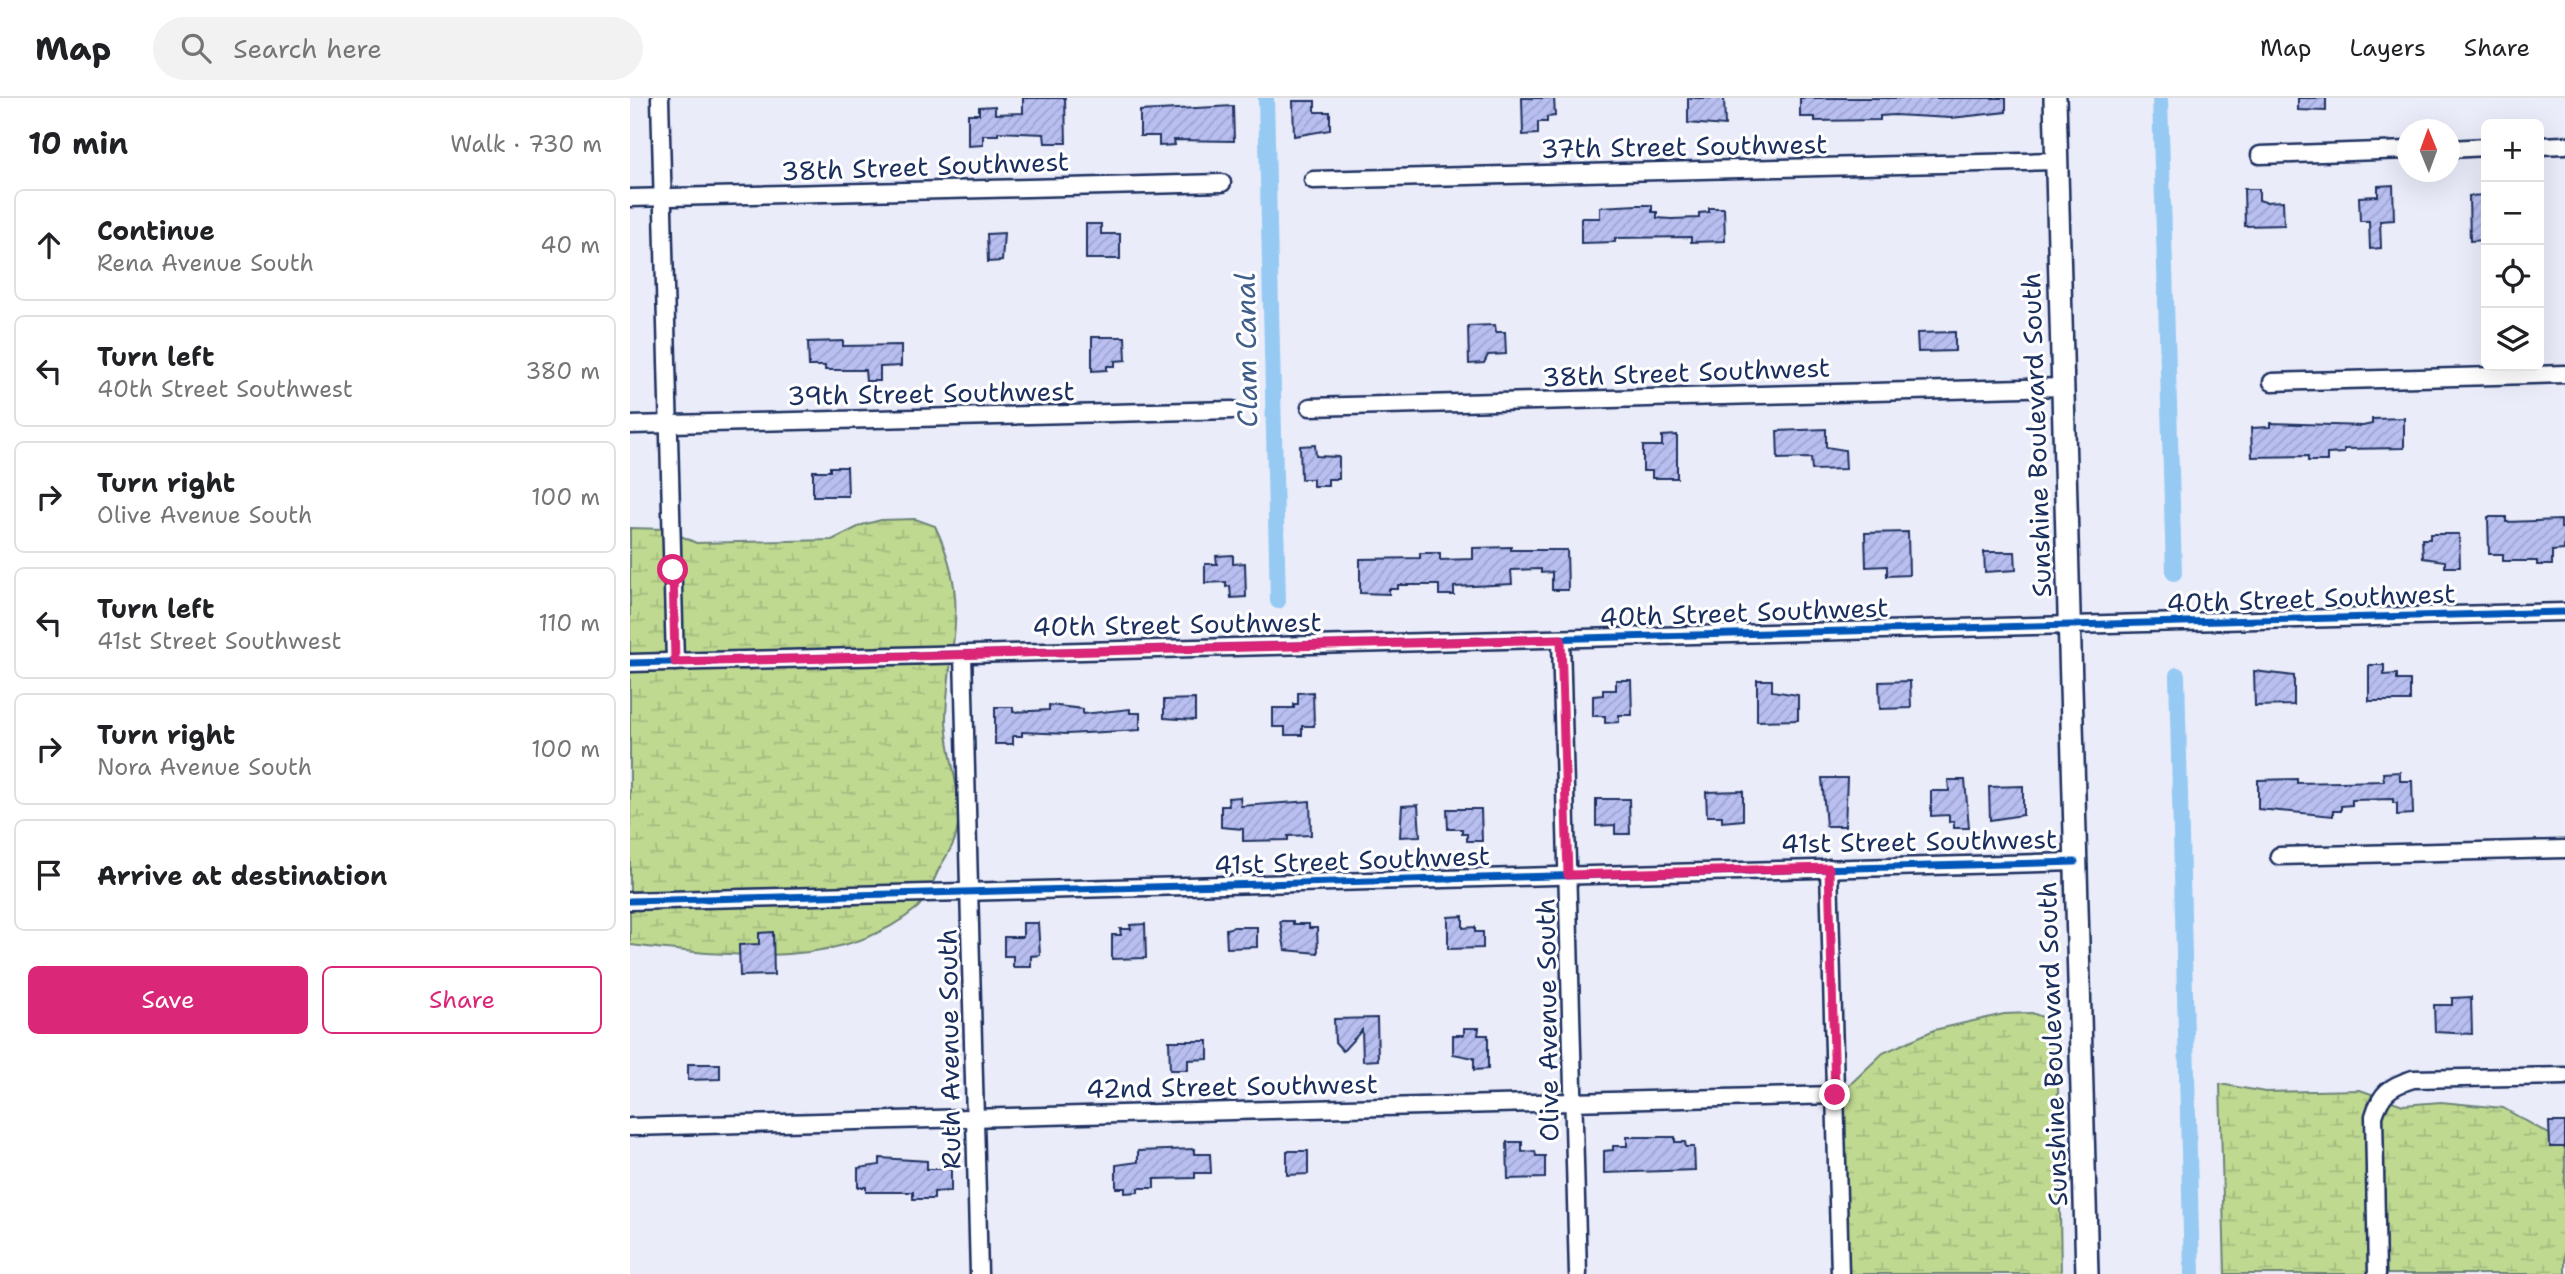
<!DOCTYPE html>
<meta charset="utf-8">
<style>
body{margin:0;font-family:"Shantell Sans",sans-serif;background:#f2f2f2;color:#202124}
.controls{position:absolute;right:21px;top:21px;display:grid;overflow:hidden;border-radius:10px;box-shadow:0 7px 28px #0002}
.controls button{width:63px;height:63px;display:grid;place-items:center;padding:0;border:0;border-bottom:2px solid #e0e0e0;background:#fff;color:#202124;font:35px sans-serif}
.compass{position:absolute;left:1767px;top:21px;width:63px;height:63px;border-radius:50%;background:#fff;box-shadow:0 7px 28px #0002;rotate:359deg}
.stop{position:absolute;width:21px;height:21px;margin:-16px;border:5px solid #db2777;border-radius:50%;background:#fff}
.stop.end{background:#db2777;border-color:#fff;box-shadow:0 2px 7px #0008}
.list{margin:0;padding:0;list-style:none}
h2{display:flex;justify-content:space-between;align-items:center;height:91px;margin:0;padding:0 28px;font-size:30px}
h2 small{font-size:23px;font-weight:400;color:#757577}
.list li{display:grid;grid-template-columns:46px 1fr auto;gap:21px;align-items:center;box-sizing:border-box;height:112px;margin:0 14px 14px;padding:0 14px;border:2px solid #e0e0e0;border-radius:10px}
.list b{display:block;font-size:26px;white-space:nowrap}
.list p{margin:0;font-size:23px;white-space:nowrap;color:#757577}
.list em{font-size:23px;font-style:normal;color:#757577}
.actions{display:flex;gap:14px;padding:21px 28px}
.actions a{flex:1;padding:16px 0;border:2px solid #db2777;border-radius:10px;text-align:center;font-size:24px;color:#db2777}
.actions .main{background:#db2777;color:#fff}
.icon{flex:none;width:38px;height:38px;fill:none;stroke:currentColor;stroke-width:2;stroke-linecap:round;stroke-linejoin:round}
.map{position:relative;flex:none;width:1935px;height:1176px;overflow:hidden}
header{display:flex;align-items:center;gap:42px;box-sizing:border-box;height:98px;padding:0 35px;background:#fff;border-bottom:2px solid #e0e0e0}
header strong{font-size:33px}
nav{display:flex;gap:38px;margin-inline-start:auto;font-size:24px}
.search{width:490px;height:63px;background:#f2f2f2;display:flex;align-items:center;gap:18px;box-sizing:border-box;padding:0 24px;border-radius:38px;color:#757577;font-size:26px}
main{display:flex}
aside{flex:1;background:#fff}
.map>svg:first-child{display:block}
.wetland{fill:url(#wetland-marsh);stroke:#6d8477;stroke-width:2}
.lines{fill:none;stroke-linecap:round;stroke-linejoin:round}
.canal{stroke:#96caf3;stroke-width:16}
.building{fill:url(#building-hatch);stroke:#1b2f5e;stroke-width:2}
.street-casing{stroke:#1b2f5e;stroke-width:21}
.secondary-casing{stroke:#1b2f5e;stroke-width:26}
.street{stroke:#fff;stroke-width:16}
.secondary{stroke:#fff;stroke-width:21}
.cycleway-casing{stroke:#fff;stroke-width:11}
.cycleway{stroke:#0057b8;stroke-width:7}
.route{stroke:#db2777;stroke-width:9}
.labels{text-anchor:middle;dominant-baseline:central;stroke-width:6;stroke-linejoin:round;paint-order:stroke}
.street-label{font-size:26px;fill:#1b2f5e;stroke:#fff}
.water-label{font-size:28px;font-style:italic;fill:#405e8b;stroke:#fff}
</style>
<header>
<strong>Map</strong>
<div class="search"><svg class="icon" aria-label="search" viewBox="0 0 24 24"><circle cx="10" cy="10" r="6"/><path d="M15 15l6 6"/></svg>Search here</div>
<nav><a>Map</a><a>Layers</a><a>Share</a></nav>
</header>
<main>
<aside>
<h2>10 min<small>Walk · 730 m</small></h2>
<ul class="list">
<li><svg class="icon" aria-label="ahead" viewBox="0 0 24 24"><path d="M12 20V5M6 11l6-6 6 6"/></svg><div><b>Continue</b><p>Rena Avenue South</p></div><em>40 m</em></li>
<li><svg class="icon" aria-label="left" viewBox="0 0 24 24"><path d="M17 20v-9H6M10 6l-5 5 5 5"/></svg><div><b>Turn left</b><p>40th Street Southwest</p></div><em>380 m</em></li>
<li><svg class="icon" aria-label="right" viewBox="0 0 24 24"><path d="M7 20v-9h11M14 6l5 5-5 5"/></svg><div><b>Turn right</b><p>Olive Avenue South</p></div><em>100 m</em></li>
<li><svg class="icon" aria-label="left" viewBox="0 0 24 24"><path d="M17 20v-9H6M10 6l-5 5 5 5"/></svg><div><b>Turn left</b><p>41st Street Southwest</p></div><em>110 m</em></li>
<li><svg class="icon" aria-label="right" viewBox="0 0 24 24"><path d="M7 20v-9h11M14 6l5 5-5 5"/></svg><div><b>Turn right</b><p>Nora Avenue South</p></div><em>100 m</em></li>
<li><svg class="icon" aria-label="arrive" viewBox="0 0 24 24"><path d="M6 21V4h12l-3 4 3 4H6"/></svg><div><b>Arrive at destination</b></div></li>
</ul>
<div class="actions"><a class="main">Save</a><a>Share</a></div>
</aside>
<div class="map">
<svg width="1935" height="1176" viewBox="0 0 1935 1176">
<defs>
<pattern id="wetland-marsh" width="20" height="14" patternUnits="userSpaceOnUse" patternTransform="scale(1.75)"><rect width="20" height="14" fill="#bfd990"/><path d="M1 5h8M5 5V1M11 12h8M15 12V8" fill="none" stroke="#a4bb7f"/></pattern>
<pattern id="building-hatch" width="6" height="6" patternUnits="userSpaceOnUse" patternTransform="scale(1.75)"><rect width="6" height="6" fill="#b9bff0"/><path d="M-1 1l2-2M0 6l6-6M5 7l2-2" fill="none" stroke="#9ea4d0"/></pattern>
</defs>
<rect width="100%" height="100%" fill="#eaecfa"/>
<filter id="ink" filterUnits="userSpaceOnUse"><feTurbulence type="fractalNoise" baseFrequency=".0143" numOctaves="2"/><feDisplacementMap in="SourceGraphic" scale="14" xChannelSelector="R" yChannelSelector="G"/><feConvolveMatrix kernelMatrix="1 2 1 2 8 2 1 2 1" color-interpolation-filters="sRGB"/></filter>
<g filter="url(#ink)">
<g class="wetland">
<path d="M 285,421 L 305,428 C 342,506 318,542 316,620 C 316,657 337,703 325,741 C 322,750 315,760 310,769 C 304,781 297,801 287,810 C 210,875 92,857 0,847 L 0,430 L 36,431 L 66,445 L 202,442 L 232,427 L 251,422 Z"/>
<path d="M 1402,915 L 1427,925 L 1431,1176 L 1217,1176 L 1210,996 L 1253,955 L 1304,932 L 1374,916 Z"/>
<path d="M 1590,986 L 1635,994 L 1730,992 L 1773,1007 L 1811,1004 L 1873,1010 L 1926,1040 L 1935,1051 L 1935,1176 L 1595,1176 Z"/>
</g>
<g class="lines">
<g class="canal">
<path d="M 636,0 L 648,503"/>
<path d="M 1530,0 L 1544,475"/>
<path d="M 1547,577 L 1562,1176"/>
</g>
</g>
<g class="building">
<path d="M 393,0 L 435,0 L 436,45 L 415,45 L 414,36 L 368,34 L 368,37 L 353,37 L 353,47 L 338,48 L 338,16 L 349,16 L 349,9 L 365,8 L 365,16 L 393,15 Z"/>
<path d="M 892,0 L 924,0 L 925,18 L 917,19 L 917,24 L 908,24 L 908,36 L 893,37 Z"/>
<path d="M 1058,0 L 1094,0 L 1095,28 L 1058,25 Z"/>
<path d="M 1170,0 L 1376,0 L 1376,14 L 1321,20 L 1264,17 L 1250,18 L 1250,22 L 1185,23 L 1185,19 L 1170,19 Z"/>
<path d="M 1668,0 L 1696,0 L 1696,13 L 1668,12 Z"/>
<path d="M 663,3 L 685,3 L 685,14 L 700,14 L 700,32 L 664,38 Z"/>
<path d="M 603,8 L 604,43 L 544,42 L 545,47 L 529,48 L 529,38 L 510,38 L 510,13 Z"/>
<path d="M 1763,87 L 1764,122 L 1750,123 L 1751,150 L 1740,151 L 1739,123 L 1730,123 L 1729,99 L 1748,98 L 1748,88 Z"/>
<path d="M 1614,91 L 1629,91 L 1629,102 L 1635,104 L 1653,103 L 1654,127 L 1615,128 Z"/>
<path d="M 1856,97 L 1856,142 L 1840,143 L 1839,98 Z"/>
<path d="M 1007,107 L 1022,107 L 1022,114 L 1027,114 L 1027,120 L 1041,121 L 1069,120 L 1069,115 L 1079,114 L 1079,110 L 1094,110 L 1095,143 L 1061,144 L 1061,139 L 985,140 L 985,144 L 951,145 L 951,120 L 970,120 L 970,109 Z"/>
<path d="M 456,126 L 471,126 L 471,136 L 490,136 L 490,161 L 456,161 Z"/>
<path d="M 374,135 L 372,163 L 358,164 L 357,136 Z"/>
<path d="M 865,227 L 866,234 L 875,234 L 876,256 L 858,257 L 854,265 L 839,266 L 838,228 Z"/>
<path d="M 1325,234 L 1325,253 L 1288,254 L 1287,235 Z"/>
<path d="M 462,239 L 495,239 L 496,262 L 485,263 L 485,268 L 477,268 L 477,272 L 462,273 Z"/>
<path d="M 213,243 L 213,248 L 271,247 L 271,268 L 250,269 L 250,283 L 236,283 L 235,272 L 195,272 L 195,268 L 179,268 L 178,244 Z"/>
<path d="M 1774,320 L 1774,350 L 1714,351 L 1714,355 L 1697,356 L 1697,363 L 1678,363 L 1678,358 L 1622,359 L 1621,330 L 1640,329 L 1640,325 L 1733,328 L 1742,326 L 1742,321 Z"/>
<path d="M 1196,331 L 1196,349 L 1215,352 L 1216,371 L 1182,372 L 1181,360 L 1148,361 L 1147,333 Z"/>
<path d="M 1047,337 L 1047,380 L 1022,380 L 1022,373 L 1013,373 L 1013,348 L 1032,348 L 1032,338 Z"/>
<path d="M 685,347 L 686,358 L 709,359 L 709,381 L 698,381 L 698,388 L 683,388 L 683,381 L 671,381 L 670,348 Z"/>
<path d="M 200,369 L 217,369 L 218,398 L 183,398 L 183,373 L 200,373 Z"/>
<path d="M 1858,419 L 1876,419 L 1876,424 L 1931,422 L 1931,430 L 1935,430 L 1934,452 L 1922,453 L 1922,467 L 1907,467 L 1907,463 L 1873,463 L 1873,456 L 1859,456 Z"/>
<path d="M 1278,434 L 1279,477 L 1257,478 L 1257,468 L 1236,469 L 1235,435 Z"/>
<path d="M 1800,436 L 1829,436 L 1830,469 L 1815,469 L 1815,463 L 1793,460 L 1792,441 L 1800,441 Z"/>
<path d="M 881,449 L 881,452 L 937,452 L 938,492 L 922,492 L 922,474 L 911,475 L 911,471 L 881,472 L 882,486 L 824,489 L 824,497 L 809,497 L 809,487 L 768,487 L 768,491 L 759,491 L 759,496 L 730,495 L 730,461 L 790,460 L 790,455 L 810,455 L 810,462 L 843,461 L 843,450 Z"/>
<path d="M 1354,454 L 1385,454 L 1386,472 L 1355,474 Z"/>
<path d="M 603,457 L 603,466 L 615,465 L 616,499 L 601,500 L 600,488 L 596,489 L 596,484 L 575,485 L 575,466 L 587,466 L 586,458 Z"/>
<path d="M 1739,567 L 1754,567 L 1754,577 L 1767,576 L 1767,582 L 1780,582 L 1780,603 L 1739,603 Z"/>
<path d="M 1624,573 L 1664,578 L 1664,607 L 1625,608 Z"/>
<path d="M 986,582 L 1001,582 L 1002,617 L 989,617 L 989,624 L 975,625 L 975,618 L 963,618 L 963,598 L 973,597 L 973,592 L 986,592 Z"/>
<path d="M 1127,582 L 1142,582 L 1142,593 L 1168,597 L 1168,622 L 1127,623 Z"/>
<path d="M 1280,583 L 1281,610 L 1250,611 L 1249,584 Z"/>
<path d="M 683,594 L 684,628 L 672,628 L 672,637 L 655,637 L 655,629 L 643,629 L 643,610 L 664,610 L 664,606 L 668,606 L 668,595 Z"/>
<path d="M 565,601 L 565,622 L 534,620 L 534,602 Z"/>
<path d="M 419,607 L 453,611 L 453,616 L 500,611 L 500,615 L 510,615 L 510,632 L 437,636 L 392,634 L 392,638 L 383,638 L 383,646 L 365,646 L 365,609 L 383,609 L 383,614 L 419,612 Z"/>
<path d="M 1770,674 L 1770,683 L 1782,683 L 1783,716 L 1767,717 L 1767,705 L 1763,705 L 1763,701 L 1722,702 L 1722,707 L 1711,708 L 1711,713 L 1703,713 L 1703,718 L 1628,711 L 1628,682 L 1667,681 L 1667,685 L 1754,683 L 1753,675 Z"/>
<path d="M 1192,680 L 1217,680 L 1215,728 L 1196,728 Z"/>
<path d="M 1318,682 L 1335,682 L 1339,730 L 1324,730 L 1324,723 L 1319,724 L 1319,717 L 1301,718 L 1301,693 L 1319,693 Z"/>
<path d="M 1393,688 L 1393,717 L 1360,722 L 1359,689 Z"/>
<path d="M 1113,693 L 1113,722 L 1092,724 L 1092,718 L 1077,718 L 1076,694 Z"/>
<path d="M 610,699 L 611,708 L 680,703 L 681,737 L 658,738 L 658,742 L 613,743 L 613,731 L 591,729 L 591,708 L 599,708 L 598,700 Z"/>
<path d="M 966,701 L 999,701 L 1000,736 L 985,736 L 985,727 L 966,728 Z"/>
<path d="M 788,707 L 790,738 L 770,739 L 772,708 Z"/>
<path d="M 817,711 L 851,711 L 852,743 L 837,743 L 837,736 L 832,736 L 832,731 L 818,731 Z"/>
<path d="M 833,818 L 833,830 L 845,829 L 845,834 L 853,834 L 853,850 L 818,851 L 818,819 Z"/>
<path d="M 650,823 L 663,823 L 663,826 L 679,826 L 679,830 L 687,830 L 688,855 L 655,852 Z"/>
<path d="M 393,825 L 408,825 L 410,857 L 401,858 L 401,869 L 383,869 L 383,858 L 374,858 L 374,839 L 393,839 Z"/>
<path d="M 515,826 L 516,860 L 482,861 L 482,837 L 491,837 L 490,831 L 501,831 L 500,827 Z"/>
<path d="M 604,829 L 627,829 L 627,849 L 597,850 L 596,831 Z"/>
<path d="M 143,834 L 144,877 L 110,878 L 109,847 L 129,846 L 129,835 Z"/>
<path d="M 1841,899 L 1842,936 L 1805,934 L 1804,907 L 1822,907 L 1822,900 Z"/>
<path d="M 747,920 L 748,962 L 733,963 L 732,932 L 713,953 L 705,944 L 704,921 Z"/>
<path d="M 834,930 L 849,930 L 848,937 L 858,937 L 858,971 L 844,972 L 844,960 L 823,956 L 823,937 L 834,937 Z"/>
<path d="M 539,943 L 578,943 L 578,961 L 558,962 L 558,972 L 540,972 Z"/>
<path d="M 58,966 L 90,966 L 90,981 L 58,982 Z"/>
<path d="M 1919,1024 L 1935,1024 L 1935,1049 L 1920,1049 Z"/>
<path d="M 997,1039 L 1045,1039 L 1045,1044 L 1055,1044 L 1056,1049 L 1064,1049 L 1065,1072 L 974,1075 L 974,1053 L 983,1052 L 983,1048 L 997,1048 Z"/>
<path d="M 877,1044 L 892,1044 L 892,1054 L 905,1053 L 906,1058 L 915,1058 L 915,1080 L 878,1081 Z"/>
<path d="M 564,1051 L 564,1056 L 580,1056 L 581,1075 L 565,1075 L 565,1080 L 524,1081 L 524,1090 L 508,1090 L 508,1094 L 495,1095 L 495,1090 L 486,1090 L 486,1067 L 508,1064 L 508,1053 Z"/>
<path d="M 657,1053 L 678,1053 L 678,1076 L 657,1077 Z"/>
<path d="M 250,1060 L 297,1063 L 297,1071 L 321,1071 L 321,1093 L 304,1094 L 304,1101 L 283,1101 L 283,1094 L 236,1094 L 236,1089 L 228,1089 L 228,1070 L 250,1067 Z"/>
</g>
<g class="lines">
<defs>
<g id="street">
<path d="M 30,0 L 45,564"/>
<path d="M 1909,48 L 1935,47"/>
<path d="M 1820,51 L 1856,49"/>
<path d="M 1630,57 L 1778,52"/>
<path d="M 683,82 L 1427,63"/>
<path d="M 0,100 L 592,85"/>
<path d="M 1642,284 L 1935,276"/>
<path d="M 680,309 L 1433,289"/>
<path d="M 0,327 L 603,312"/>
<path d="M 931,541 L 948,1176"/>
<path d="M 333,556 L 349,1176"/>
<path d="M 0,565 L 1935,514"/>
<path d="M 1649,758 L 1935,751"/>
<path d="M 1199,770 L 1210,1176"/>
<path d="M 0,803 L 1445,764"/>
<path d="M 0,1029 L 1205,997"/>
<path d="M 1747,1176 L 1744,1018 C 1751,995 1760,988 1783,981 L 1935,978"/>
</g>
<path id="secondary" d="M 1425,0 L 1457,1176"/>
</defs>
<use href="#street" class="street-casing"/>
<use href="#secondary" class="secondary-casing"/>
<use href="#street" class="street"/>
<use href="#secondary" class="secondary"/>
<defs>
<g id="cycleway">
<path d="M 0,565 L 1935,514"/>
<path d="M 0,803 L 1445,764"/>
</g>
</defs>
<use href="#cycleway" class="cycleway-casing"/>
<use href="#cycleway" class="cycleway"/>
</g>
</g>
<g class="lines" filter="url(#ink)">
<path class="route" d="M 43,472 L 45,564 L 931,541 L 938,777 L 1199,770 L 1205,997"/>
</g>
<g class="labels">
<g class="street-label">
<text transform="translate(1054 48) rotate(-1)">37th Street Southwest</text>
<text transform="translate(295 68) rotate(-2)">38th Street Southwest</text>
<text transform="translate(1056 274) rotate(-2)">38th Street Southwest</text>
<text transform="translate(301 295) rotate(-1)">39th Street Southwest</text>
<text transform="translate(1406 337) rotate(-92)">Sunshine Boulevard South</text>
<text transform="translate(1681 500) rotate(-2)">40th Street Southwest</text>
<text transform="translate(1114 514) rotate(-2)">40th Street Southwest</text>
<text transform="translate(547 526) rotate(-1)">40th Street Southwest</text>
<text transform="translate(1289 743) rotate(-1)">41st Street Southwest</text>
<text transform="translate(722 762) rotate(-2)">41st Street Southwest</text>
<text transform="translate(917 922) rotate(-91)">Olive Avenue South</text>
<text transform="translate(1422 946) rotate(-92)">Sunshine Boulevard South</text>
<text transform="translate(319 951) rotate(-91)">Ruth Avenue South</text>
<text transform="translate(602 988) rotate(-1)">42nd Street Southwest</text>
</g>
<g class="water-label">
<text transform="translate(616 252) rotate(-91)">Clam Canal</text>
</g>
</g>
</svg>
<div class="controls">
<button>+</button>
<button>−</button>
<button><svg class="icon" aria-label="locate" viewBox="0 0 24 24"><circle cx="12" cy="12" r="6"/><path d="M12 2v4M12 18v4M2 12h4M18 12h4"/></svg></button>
<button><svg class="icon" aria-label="layers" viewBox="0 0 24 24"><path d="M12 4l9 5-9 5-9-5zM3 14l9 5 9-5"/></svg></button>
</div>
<svg class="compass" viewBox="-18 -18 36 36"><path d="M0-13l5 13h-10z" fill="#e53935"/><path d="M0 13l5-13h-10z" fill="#757577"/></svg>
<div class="stop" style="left:43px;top:472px"></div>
<div class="stop end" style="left:1205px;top:997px"></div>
</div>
</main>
